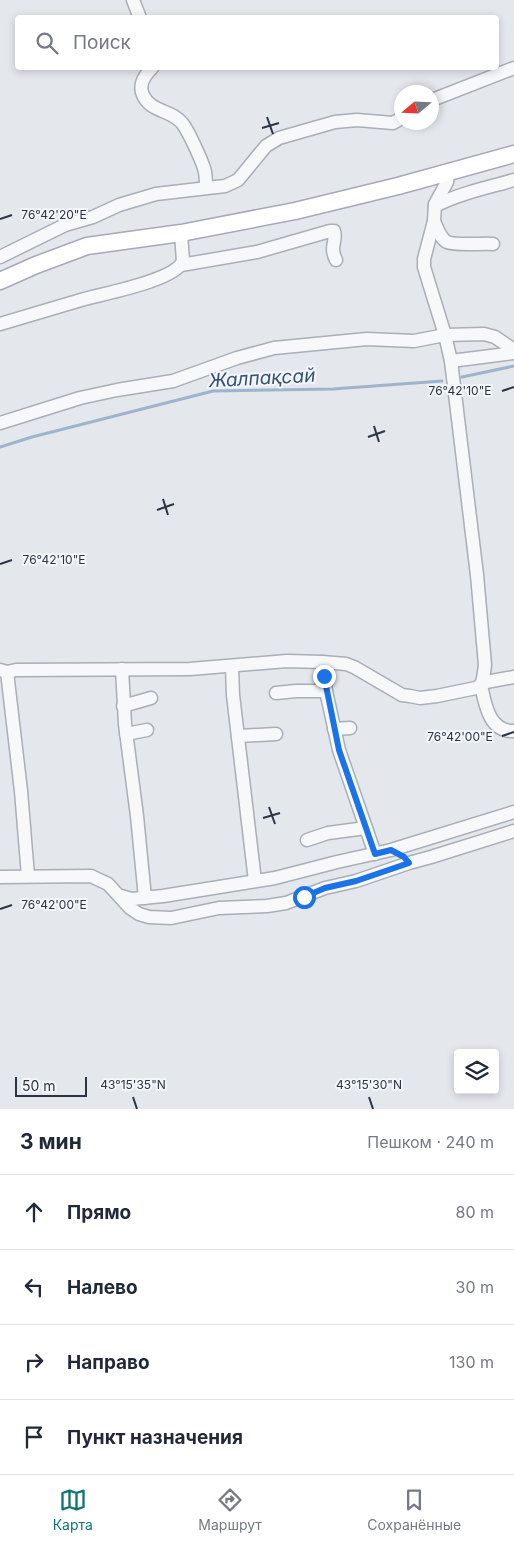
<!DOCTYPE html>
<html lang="ru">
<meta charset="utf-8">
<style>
body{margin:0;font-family:Inter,sans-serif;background:#f6f6f7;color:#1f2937}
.controls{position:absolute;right:15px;bottom:15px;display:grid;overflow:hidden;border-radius:5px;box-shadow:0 2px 8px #0003}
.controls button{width:45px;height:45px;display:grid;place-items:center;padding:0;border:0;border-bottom:1px solid #e0e1e3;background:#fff;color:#1f2937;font:25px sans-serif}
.compass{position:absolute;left:394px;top:85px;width:45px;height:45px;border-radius:50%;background:#fff;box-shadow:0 2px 8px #0003;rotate:251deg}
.scale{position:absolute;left:15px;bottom:12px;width:72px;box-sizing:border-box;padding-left:5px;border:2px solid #2b3445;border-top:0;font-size:14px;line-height:18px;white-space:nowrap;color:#2b3445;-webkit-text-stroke:4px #f4f6f9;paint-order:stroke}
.stop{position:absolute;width:15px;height:15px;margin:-11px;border:4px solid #1a73e8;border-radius:50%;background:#fff}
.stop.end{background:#1a73e8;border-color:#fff;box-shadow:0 1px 5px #0008}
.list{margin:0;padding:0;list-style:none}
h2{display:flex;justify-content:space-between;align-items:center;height:65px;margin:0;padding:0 20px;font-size:21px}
h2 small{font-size:16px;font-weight:400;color:#747a83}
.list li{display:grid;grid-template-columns:32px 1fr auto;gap:15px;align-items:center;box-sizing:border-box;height:75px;padding:0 20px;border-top:1px solid #e0e1e3}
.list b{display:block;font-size:19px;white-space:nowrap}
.list em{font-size:16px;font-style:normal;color:#747a83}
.icon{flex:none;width:28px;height:28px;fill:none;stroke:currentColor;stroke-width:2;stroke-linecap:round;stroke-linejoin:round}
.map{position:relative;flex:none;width:514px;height:1109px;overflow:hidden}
.search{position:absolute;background:#fff;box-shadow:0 2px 8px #0003;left:15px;right:15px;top:15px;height:55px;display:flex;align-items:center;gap:12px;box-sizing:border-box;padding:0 18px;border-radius:5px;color:#747a83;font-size:19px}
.sheet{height:365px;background:#fff}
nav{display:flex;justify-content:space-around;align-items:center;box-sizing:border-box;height:70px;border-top:1px solid #e0e1e3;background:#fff;font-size:14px;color:#747a83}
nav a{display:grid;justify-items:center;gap:2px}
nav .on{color:#0f766e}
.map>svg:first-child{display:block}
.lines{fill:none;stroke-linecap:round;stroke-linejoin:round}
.stream{stroke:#9fb4cc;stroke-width:3}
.minor-casing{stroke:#a9aeb7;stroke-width:15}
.major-casing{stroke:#a3abb8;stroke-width:19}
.minor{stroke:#f7f8fa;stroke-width:12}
.major{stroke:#fff;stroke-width:16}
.route{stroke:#1a73e8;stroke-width:6}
.ticks{fill:none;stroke:#2b3445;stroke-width:2}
.labels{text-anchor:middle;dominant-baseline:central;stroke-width:4;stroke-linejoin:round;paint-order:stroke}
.water-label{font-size:19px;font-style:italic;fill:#34527a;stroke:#f4f6f9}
.ticks-label{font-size:12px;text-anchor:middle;fill:#2b3445;stroke:#f4f6f9;stroke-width:4;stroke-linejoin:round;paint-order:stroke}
</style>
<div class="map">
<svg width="514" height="1109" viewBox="0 0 514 1109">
<rect width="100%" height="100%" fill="#e4e7ec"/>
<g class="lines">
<g class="stream">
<path d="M 462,377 L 514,366"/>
<path d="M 0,447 L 32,437 L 213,391 L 333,389 L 442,381"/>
</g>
<defs>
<g id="minor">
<path d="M 133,0 L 140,18"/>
<path d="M 152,68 C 145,75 138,84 143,95 C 150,112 172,110 182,123 C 188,130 201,159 204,168 C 206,174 206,181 206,187"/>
<path d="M 432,100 L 514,68"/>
<path d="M 435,206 C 460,193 487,188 514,180"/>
<path d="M 434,221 C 437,228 440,238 447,242 C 457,246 481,243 493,244"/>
<path d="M 0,257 L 65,225 L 93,217 L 119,205 L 156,194 L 225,186 L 238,180 L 266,146 L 279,138 L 335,122 L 357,120 L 393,123 L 402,118"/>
<path d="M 181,265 L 257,252 L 330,231 L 334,231 C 337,242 329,246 336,260"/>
<path d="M 0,324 C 27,316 54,308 81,300 C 101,294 175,281 183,261 L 181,233"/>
<path d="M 451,361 L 514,353"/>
<path d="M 0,423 L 80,398 L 117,390 L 173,381 L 237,358 L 274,348 L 367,339 L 414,341 L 445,335 L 484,334 L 495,337 L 514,350"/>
<path d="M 322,662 L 326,691 L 339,750 L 375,854"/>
<path d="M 232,667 L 233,695 L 255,881"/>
<path d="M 122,669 L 125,724 L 137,816 L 145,898"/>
<path d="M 0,670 L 7,672 L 16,670 L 190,669 L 287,661 L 322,662 L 346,664 L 354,667 L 402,695 L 410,696 L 420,698 L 437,696 L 476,688 L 481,685 L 483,679 L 485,665 L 477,575 L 451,361 L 445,335 L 424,267 L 424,259 L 434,221 L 435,204 L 447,182 L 448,173"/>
<path d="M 7,672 L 21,791 L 28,876"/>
<path d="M 483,679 L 486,682 L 514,677"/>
<path d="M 481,685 C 485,704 489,732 514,731"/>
<path d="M 276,693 L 296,691 L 326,691"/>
<path d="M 123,706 L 151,698"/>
<path d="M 334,729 L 350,728"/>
<path d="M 126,734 L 147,730"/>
<path d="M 238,736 L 276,734"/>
<path d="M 307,840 L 328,833 L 366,828"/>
<path d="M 0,877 L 91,876 L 108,884 L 130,908 L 139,914 L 149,917 L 171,918 L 219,908 L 267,906 L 286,903 L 325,888 L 356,881 L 409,863 L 431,857 L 514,831"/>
<path d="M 121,896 L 132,899 L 163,896 L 275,878 L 337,862 L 391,850 L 514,812"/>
</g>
<path id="major" d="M 0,281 L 36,265 L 87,246 L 181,233 L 295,211 L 398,186 L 514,154"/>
</defs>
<use href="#minor" class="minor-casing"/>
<use href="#major" class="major-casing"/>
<use href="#minor" class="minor"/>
<use href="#major" class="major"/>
</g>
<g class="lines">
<path class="route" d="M 304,897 L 325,888 L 356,881 L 409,863 L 404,857 L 391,850 L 375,854 L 339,750 L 324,676"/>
</g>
<path class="ticks" d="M 267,117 L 273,134M 262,128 L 279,123M 0,219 L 12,215M 502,391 L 514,387M 374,426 L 379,442M 368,437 L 385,431M 163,499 L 168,515M 157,510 L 174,504M 0,564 L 12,560M 502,736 L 514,732M 269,807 L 275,824M 263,818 L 280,813M 0,909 L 12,905M 133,1097 L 137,1109M 369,1097 L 373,1109"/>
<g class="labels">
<g class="water-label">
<text transform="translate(262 378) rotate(-3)">Жалпақсай</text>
</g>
</g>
<g class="ticks-label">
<text x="54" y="219">76°42'20"E</text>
<text x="460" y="395">76°42'10"E</text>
<text x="54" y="564">76°42'10"E</text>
<text x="460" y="741">76°42'00"E</text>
<text x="54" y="909">76°42'00"E</text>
<text x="133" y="1089">43°15'35"N</text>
<text x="369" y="1089">43°15'30"N</text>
</g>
</svg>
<div class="controls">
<button><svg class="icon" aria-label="layers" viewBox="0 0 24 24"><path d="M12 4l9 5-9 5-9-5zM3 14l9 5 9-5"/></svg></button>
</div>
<svg class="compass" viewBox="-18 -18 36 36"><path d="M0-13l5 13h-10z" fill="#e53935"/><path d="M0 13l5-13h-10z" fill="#747a83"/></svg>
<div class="scale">50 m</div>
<div class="stop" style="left:304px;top:897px"></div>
<div class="stop end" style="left:324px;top:676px"></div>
<div class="search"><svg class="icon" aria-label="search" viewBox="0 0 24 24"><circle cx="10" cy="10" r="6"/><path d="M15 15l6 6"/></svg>Поиск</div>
</div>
<section class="sheet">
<h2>3 мин<small>Пешком · 240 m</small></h2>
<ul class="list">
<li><svg class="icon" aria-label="ahead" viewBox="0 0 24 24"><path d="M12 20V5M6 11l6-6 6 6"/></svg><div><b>Прямо</b></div><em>80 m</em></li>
<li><svg class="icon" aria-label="left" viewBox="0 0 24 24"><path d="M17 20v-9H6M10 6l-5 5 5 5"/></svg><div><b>Налево</b></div><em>30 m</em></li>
<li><svg class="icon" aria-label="right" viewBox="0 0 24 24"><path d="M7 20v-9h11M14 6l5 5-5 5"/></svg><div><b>Направо</b></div><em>130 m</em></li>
<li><svg class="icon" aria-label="arrive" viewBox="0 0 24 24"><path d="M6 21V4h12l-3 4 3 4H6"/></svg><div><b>Пункт назначения</b></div></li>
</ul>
</section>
<nav>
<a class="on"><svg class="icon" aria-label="map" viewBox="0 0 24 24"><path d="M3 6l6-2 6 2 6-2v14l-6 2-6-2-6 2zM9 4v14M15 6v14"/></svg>Карта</a>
<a><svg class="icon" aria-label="directions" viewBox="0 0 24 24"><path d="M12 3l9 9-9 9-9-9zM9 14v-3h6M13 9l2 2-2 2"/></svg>Маршрут</a>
<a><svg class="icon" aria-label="saved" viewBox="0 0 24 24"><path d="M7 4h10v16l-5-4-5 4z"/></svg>Сохранённые</a>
</nav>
